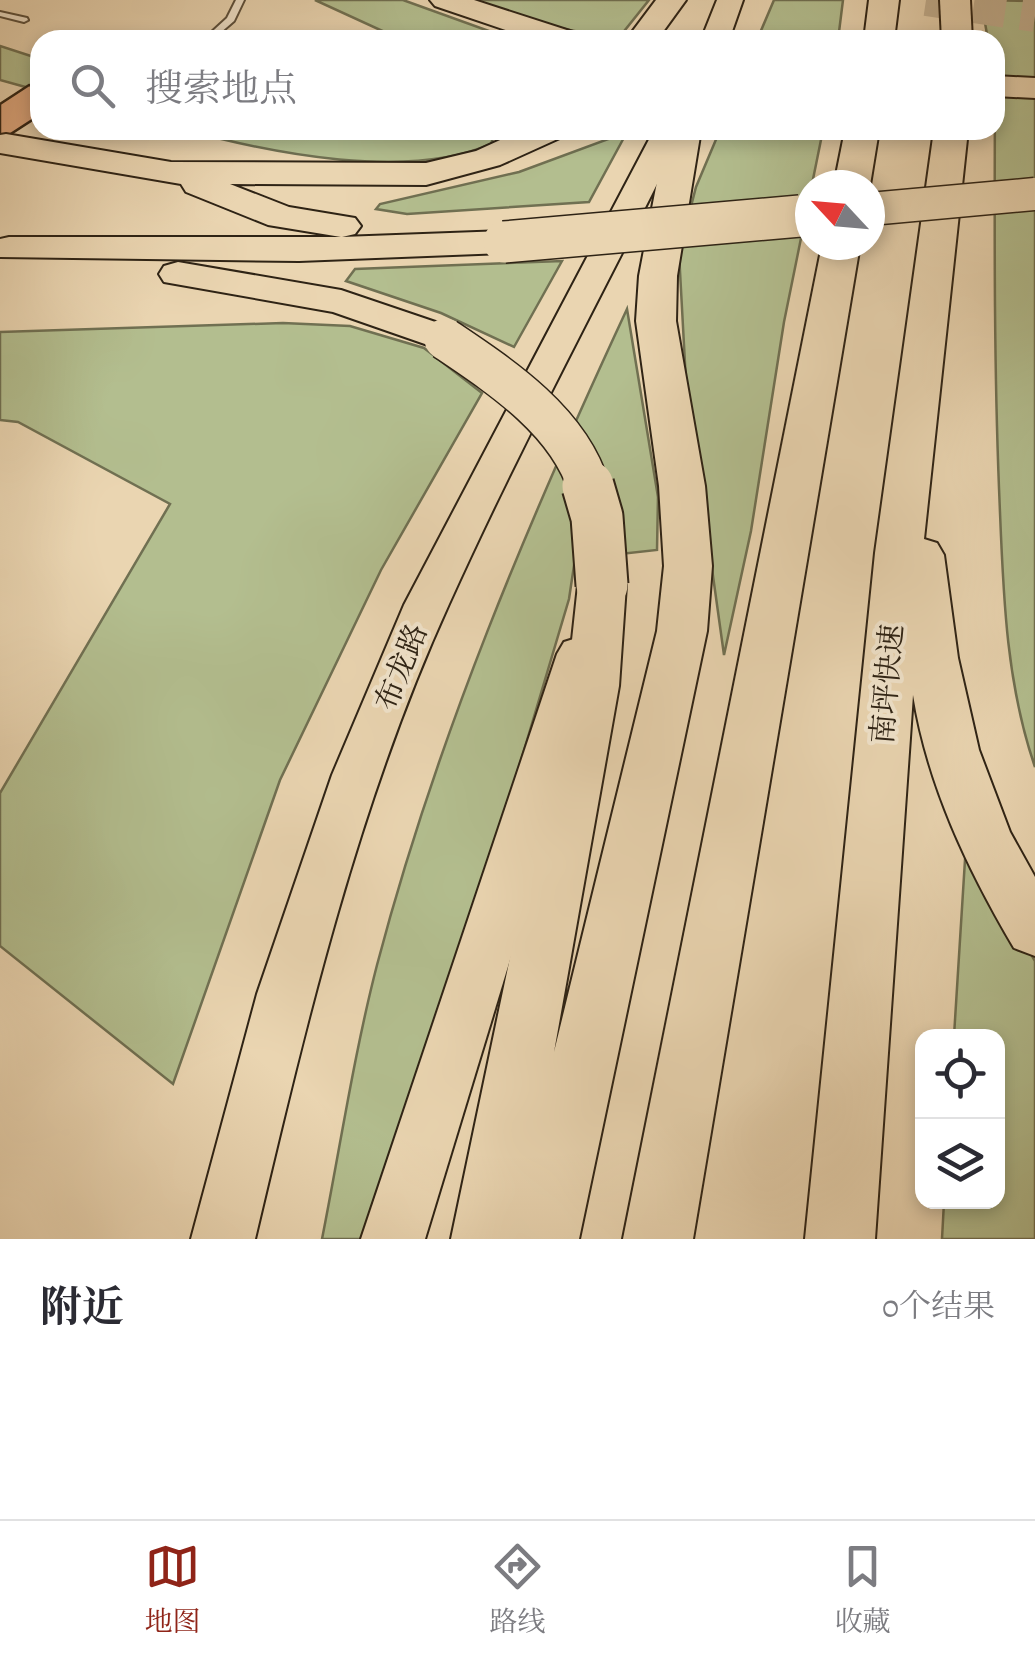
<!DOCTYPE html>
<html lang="zh">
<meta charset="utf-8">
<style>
body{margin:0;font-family:Alegreya,"Noto Serif SC",serif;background:#f2f2f3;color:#2b2b33}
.controls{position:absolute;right:30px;bottom:30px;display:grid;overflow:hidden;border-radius:20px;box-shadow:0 5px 15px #0003}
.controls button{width:90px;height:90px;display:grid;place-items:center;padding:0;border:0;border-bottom:2px solid #e1e1e2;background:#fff;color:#2b2b33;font:50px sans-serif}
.compass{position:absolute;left:795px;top:170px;width:90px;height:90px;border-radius:50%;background:#fff;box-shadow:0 5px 15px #0003;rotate:296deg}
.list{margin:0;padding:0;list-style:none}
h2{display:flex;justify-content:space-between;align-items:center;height:130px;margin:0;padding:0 40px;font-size:42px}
h2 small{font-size:32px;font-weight:400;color:#7c7c81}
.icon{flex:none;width:55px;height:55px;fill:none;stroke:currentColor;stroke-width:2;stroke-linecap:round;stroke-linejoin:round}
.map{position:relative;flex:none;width:1035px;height:1239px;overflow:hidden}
.search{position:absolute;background:#fff;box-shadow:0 5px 15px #0003;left:30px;right:30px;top:30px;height:110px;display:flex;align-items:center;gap:25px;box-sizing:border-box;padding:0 35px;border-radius:30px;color:#7c7c81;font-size:38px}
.sheet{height:280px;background:#fff}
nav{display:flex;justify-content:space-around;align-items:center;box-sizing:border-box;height:140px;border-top:2px solid #e1e1e2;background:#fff;font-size:28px;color:#7c7c81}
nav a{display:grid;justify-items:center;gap:5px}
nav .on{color:#8f2418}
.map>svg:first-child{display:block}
.green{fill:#b3be8f;stroke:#707052;stroke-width:2.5}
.building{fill:#e0a980;stroke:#2e2315;stroke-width:2.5}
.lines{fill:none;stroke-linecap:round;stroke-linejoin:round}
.highway-tunnel{stroke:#c4b192;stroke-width:32;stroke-dasharray:32 16;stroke-linecap:butt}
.lane-casing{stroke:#5d503c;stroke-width:4}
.primary-casing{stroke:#2e2315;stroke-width:4}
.highway-casing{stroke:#2e2315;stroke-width:4}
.lane{fill:#f1e4cc;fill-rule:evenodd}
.primary{fill:#ead5b1;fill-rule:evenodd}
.highway{fill:#ead5b1;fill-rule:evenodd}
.highway-bridge-far2-casing{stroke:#2e2315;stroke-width:35;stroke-linecap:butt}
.highway-bridge-far1-casing{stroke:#2e2315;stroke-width:44;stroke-linecap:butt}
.highway-bridge-casing{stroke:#2e2315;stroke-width:55;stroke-linecap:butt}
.highway-bridge-far2{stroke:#ead5b1;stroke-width:32}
.highway-bridge-far1{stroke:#ead5b1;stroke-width:41}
.highway-bridge{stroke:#ead5b1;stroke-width:51}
.labels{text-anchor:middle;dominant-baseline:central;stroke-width:8;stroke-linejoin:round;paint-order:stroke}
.street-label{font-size:30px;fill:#2e2315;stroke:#f1e4cc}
</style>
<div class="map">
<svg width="1035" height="1239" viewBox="0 0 1035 1239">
<rect width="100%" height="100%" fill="#ead5b1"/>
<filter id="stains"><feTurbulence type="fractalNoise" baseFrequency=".002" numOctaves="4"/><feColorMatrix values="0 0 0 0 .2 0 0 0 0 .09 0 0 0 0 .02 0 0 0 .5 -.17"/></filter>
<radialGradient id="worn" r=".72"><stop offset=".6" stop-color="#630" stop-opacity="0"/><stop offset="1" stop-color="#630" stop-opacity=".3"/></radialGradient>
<g class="green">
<path d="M 315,0 L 403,0 L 514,40 L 402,40 Z"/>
<path d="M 465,0 L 649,0 L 617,40 L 532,22 Z"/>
<path d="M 774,0 L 843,0 L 838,40 L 757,40 Z"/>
<path d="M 981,0 L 1035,1 L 1035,767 C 1004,677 1003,582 999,488 C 993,336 995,187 995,40 L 988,40 Z"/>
<path d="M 0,46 L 40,59 L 40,91 L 0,80 Z"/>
<path d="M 186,130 L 496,130 L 491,144 C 408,181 271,153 186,130 Z"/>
<path d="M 720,130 L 823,130 L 784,322 L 751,531 L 724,655 L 686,382 L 679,253 L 696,187 Z"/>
<path d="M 627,132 L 589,202 L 407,214 L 376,209 L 380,204 L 519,172 Z"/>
<path d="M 562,261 L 514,347 L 441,313 L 346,281 L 355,269 Z"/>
<path d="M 627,309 L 658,497 L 657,550 L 575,559 L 569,599 L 435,1050 L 365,1239 L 322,1239 C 340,1148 354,1054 377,965 C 437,737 528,522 627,309 Z"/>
<path d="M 283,323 L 350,326 L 424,348 L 482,393 L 381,570 L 280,780 L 173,1084 L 0,946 L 0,793 L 170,504 L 18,422 L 0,420 L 0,332 Z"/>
<path d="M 966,844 L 1035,961 L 1035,1239 L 942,1239 L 944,1202 L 998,1202 L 998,1036 L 954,1036 Z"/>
</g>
<path class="building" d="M 29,85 L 40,88 L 40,115 L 0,141 L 0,104 Z"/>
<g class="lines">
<path class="highway-tunnel" d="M 926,0 L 1035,16"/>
<defs>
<g id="lane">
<path d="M 236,0 L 244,0 L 234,21 L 212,40 L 203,40 L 227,18 Z"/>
<path d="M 0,12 L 27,18 L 28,20 L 24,22 L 0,16 Z"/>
</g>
<g id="primary">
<path d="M 717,0 L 743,0 L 729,40 L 701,40 Z"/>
<path d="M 654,130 L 684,130 C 606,288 521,444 449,604 C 357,806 306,1024 255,1239 L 191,1239 L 257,994 L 332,775 L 404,605 Z"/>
<path d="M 580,637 L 596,642 L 603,654 L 425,1239 L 361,1239 L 557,654 L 564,642 Z"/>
</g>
<g id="highway">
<path d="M 430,0 L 474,0 L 576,33 L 580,40 L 535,40 L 435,6 Z"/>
<path d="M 656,0 L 686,0 L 657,40 L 626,40 Z"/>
<path d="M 869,0 L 899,0 L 894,40 L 864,40 Z"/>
<path d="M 940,0 L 970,0 L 972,40 L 942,40 Z"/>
<path d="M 995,76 L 1035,78 L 1035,98 L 995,96 Z"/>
<path d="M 522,130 L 567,130 L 562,137 L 500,165 L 426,185 L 230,184 L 289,207 L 355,218 L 361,226 L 355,234 L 342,237 L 504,231 L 517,234 L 523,242 L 517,250 L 504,253 L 299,261 L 0,257 L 0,239 L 9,237 L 341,237 L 268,225 L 186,192 L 181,184 L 0,153 L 0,135 L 6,134 L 171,162 L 426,163 L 476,151 Z"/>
<path d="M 667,130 L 701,130 L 677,276 L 676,321 L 705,486 L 712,566 L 707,631 L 579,1239 L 451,1239 L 567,686 L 578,585 L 585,573 L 602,568 L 619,573 L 626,585 L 619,686 L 554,1052 L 657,631 L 664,566 L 659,486 L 636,321 L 639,276 Z"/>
<path d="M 845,130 L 879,130 L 870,185 L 834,185 Z"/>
<path d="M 934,130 L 968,130 L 924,539 L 937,543 L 944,555 L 958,658 L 979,750 L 1010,832 L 1035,877 L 1035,956 L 1014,948 C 967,868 928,786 913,695 L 875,1239 L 805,1239 L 875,553 Z"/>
<path d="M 822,245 L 860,245 L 693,1239 L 623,1239 Z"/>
<path d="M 178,262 L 341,290 L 459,330 L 465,339 L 459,348 L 445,351 L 333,312 L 164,282 L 159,274 L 164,266 Z"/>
</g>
</defs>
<use href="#lane" class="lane-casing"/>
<use href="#primary" class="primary-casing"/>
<use href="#highway" class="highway-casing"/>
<use href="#lane" class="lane"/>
<use href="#primary" class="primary"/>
<use href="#highway" class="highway"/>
<defs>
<g id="highway-bridge-far2">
<path d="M 870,209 L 1035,194"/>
<path d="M 772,218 L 810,215"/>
</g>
<g id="highway-bridge-far1">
<path d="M 504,242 L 800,216"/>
<path d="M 445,339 C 500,376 569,421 589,488"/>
</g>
<path id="highway-bridge" d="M 588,486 L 597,517 L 602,585"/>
</defs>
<use href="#highway-bridge-far2" class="highway-bridge-far2-casing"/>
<use href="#highway-bridge-far1" class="highway-bridge-far1-casing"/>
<use href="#highway-bridge" class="highway-bridge-casing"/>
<use href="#highway-bridge-far2" class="highway-bridge-far2"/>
<use href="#highway-bridge-far1" class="highway-bridge-far1"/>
<use href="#highway-bridge" class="highway-bridge"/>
</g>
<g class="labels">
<g class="street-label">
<text transform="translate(401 667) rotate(-68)">布龙路</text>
<text transform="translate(887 684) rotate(-85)">南坪快速</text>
</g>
</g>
<rect width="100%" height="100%" filter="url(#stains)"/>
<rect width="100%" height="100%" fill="url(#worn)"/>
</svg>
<div class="controls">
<button><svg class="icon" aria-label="locate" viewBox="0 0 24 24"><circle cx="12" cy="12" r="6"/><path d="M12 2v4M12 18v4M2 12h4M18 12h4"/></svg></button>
<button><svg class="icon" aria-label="layers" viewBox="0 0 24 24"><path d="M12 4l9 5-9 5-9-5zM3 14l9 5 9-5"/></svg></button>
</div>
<svg class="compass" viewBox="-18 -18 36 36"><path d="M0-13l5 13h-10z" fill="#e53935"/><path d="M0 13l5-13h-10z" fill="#7c7c81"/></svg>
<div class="search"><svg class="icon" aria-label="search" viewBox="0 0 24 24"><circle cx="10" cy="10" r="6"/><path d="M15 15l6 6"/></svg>搜索地点</div>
</div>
<section class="sheet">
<h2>附近<small>0个结果</small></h2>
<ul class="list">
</ul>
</section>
<nav>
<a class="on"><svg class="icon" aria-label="map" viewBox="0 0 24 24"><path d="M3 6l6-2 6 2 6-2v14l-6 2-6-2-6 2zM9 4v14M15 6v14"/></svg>地图</a>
<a><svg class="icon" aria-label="directions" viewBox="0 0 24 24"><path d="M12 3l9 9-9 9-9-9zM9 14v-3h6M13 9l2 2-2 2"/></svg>路线</a>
<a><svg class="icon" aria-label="saved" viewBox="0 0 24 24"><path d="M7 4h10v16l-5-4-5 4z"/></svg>收藏</a>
</nav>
